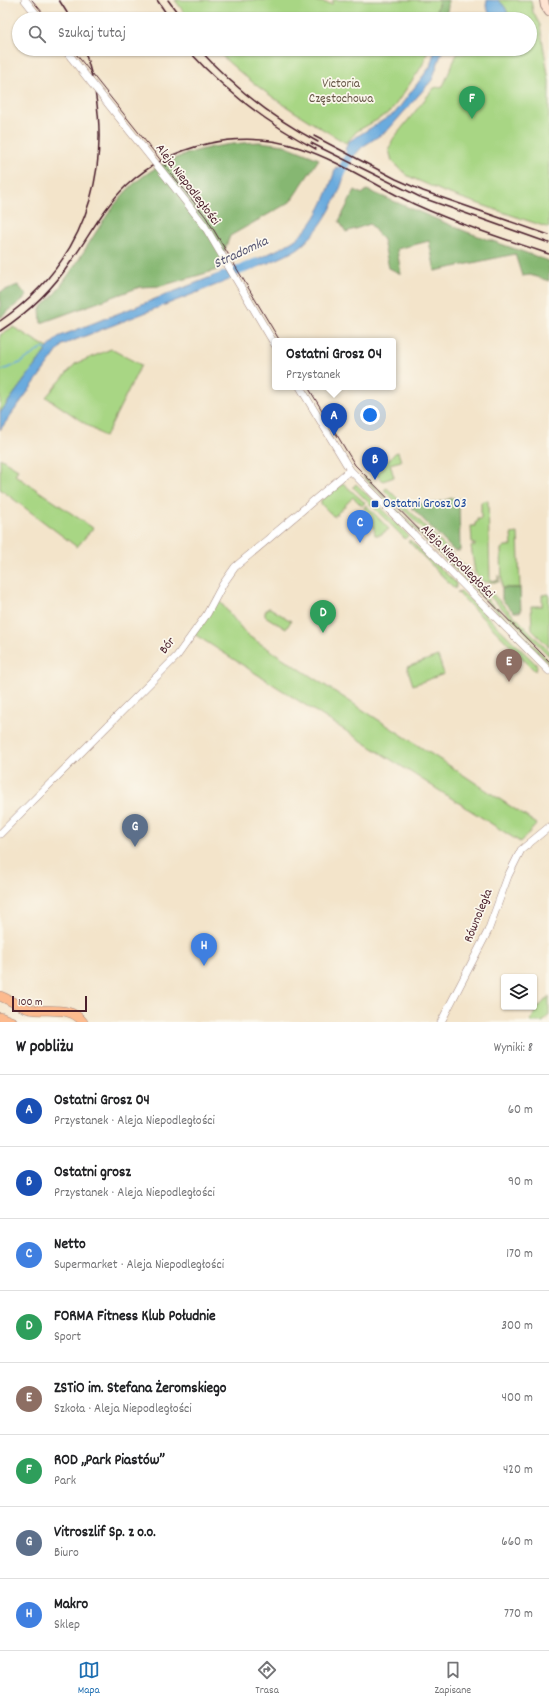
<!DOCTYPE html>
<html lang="pl">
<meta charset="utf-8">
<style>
body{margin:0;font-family:Dekko,sans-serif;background:#f2f2f2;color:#202124}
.controls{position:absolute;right:12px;bottom:12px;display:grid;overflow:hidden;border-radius:4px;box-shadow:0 1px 3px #0004}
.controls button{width:36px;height:36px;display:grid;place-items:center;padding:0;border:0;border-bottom:1px solid #e0e0e0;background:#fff;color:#202124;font:20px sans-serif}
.scale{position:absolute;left:12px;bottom:10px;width:75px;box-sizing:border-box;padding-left:4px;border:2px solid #4a1f2b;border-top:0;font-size:11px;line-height:14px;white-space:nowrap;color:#4a1f2b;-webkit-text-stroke:3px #fbf7ec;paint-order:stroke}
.you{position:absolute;left:370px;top:415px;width:14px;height:14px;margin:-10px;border:3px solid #fff;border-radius:50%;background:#1a73e8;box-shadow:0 0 0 6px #1a73e833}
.badge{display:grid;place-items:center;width:26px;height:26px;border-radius:50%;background:#1f6fb2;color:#fff;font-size:13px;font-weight:700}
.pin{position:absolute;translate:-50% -33px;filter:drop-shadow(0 1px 2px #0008)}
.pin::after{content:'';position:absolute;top:21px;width:14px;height:12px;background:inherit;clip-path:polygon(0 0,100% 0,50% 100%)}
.popup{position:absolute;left:272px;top:338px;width:124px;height:52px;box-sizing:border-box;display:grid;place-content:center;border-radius:4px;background:#fff;filter:drop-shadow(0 1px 3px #0005);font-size:13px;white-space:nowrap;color:#757577}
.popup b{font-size:15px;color:#202124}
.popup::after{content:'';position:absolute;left:50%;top:100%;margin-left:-8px;border:8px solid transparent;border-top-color:#fff}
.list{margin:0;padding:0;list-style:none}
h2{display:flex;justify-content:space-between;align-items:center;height:52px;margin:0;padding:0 16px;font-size:17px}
h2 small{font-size:13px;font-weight:400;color:#757577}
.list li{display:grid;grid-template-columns:26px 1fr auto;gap:12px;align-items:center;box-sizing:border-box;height:72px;padding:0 16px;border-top:1px solid #e0e0e0}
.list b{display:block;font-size:15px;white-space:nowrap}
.list p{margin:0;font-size:13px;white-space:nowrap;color:#757577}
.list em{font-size:13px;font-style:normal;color:#757577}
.icon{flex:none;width:22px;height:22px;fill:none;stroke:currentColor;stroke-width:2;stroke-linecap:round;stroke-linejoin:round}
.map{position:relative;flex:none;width:549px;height:1022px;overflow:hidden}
.search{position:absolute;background:#fff;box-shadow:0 1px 3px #0004;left:12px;right:12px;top:12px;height:44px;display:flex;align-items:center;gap:10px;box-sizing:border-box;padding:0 14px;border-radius:22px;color:#757577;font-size:15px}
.sheet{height:628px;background:#fff}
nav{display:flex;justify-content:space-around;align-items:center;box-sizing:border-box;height:56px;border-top:1px solid #e0e0e0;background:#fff;font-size:11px;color:#757577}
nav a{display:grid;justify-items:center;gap:2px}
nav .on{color:#1f6fb2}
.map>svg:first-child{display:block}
.green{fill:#a8d684;stroke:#797a58}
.forest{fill:#86b772;stroke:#686b4e}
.water{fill:#6aabde;stroke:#5a6584}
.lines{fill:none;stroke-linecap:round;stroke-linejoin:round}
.stream{stroke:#6aabde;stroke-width:1.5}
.river{stroke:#6aabde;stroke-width:9}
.tertiary-casing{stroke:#9e827a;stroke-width:8}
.secondary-casing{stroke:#9e827a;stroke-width:10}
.primary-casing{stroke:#9e827a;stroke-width:10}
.tertiary{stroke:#fff;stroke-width:7}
.secondary{stroke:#fee3d2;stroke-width:8}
.primary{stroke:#fcba8e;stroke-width:9}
.tram{stroke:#4a1f2b;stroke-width:1}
.rail{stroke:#4a1f2b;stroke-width:1.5}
.tertiary-bridge-casing{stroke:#9e827a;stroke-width:8;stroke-linecap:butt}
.tertiary-bridge{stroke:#fff;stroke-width:7}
.transit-dot{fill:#1a4fb4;stroke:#fbf7ec;stroke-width:1.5}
.labels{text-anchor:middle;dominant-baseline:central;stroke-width:3.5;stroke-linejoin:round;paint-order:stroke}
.park-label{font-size:13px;fill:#665646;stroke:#fbf7ec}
.street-label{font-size:13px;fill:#4a1f2b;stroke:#fbf7ec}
.transit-label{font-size:13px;fill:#164399;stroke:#fbf7ec;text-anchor:start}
.water-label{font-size:14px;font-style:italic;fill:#575773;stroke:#fbf7ec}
</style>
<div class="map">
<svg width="549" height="1022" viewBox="0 0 549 1022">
<rect width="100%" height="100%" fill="#fbf7ec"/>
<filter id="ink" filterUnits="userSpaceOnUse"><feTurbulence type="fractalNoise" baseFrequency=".025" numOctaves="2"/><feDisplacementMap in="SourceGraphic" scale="8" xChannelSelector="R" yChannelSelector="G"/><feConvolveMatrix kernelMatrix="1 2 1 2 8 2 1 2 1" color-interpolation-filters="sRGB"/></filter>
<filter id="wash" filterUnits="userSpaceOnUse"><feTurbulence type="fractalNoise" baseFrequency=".012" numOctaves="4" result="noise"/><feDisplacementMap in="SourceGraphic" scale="16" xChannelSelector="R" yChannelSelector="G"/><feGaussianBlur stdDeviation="0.9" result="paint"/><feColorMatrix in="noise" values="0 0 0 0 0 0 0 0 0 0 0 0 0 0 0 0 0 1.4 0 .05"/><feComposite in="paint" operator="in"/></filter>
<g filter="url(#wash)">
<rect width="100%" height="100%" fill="#f3e4ca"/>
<g class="green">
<path d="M 175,0 L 307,0 L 332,4 L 333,0 L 439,0 L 435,19 L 189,19 Z"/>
<path d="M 498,0 L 531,0 L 533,12 L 540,25 L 549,81 L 549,228 L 444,192 L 408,176 L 392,161 L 389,150 L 393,139 L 434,88 L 443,86 L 457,54 L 496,49 L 530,49 L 530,19 L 508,19 C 508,10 505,6 498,0 Z"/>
<path d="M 215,49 L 428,49 L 424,62 L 418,72 L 391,111 L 377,120 L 357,131 L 346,143 C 300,116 253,88 215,49 Z"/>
<path d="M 13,327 L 48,348 L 0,413 L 0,335 Z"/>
<path d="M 111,349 L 141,365 L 105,437 L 46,397 L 75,364 Z"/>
<path d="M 398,452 L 401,461 L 390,464 L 394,477 L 383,481 L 376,474 L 395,453 Z"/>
<path d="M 0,458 L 18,469 L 15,475 L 93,528 L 77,547 L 0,489 Z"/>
<path d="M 364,476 L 549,661 L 549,664 L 363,477 Z"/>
<path d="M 344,484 L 365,503 L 362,506 L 353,497 L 335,516 L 333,516 L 321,504 L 321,500 L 341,485 Z"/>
<path d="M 356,484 L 407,534 L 408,536 L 405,539 L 353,487 Z"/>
<path d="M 387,488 L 549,651 L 549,656 L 384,490 Z"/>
<path d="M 488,500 L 490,580 L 498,581 L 498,575 L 499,575 L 499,582 L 484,582 L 475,573 L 471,546 L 475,546 L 475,544 L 472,544 L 471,526 L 475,526 L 475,523 L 477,522 L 477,519 L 481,519 L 481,502 Z"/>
<path d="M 366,505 L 389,529 L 380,535 L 375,535 L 372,516 L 364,508 Z"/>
<path d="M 518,533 L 520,588 L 502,588 L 501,549 L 505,546 L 512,546 L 511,534 Z"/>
<path d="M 410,540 L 456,583 L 456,588 L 455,589 L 408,541 Z"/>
<path d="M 461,591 L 536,664 L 537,668 L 535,671 L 457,592 Z"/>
<path d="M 549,594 L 549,647 L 532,630 L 531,606 L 542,606 L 542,595 Z"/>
<path d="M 217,598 L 247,635 L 453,768 L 537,824 L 520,842 L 194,634 Z"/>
<path d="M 268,608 L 270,608 L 291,621 L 286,629 L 265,616 L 265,612 Z"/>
<path d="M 438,656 L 444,674 L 413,685 L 407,667 Z"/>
<path d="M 549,996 L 549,1015 L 543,1022 L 530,1022 L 538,1008 Z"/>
</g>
<g class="forest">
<path d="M 439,0 L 448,0 L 448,7 L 445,19 L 435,19 Z"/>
<path d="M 260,142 L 284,145 L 319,159 L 290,202 L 230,236 L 217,270 L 161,286 L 140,287 L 41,323 L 40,309 C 48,301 56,293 62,284 C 83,256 98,225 120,198 C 156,156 207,144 260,142 Z"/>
<path d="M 355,190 L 362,194 L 367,190 L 467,232 L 549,261 L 549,281 L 530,275 L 522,276 L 515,254 L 435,271 L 429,241 L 397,249 L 401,274 L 389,268 L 383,240 L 370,224 L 346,232 L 339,221 Z"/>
<path d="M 18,285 L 27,296 L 0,318 L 0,292 Z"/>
<path d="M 452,498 L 459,499 L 460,551 L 454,551 L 412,508 L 415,504 L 435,503 Z"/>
<path d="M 502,588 L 520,588 L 521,612 L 514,612 L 502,600 Z"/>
</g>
<g class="water">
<path d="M 487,0 L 498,0 C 505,6 508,10 508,19 L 492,19 L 486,6 Z"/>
<path d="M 435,49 L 443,49 L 432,80 L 388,130 L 362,147 L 355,155 L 345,150 L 348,142 L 395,113 L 430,67 Z"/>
<path d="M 336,167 L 345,172 C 340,197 319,234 297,249 C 283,258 262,265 246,272 L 243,266 C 259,257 278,251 293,241 C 317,225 328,193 336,167 Z"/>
<path d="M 224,272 L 229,280 L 62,345 L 0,430 L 0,413 L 48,348 L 58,337 Z"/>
</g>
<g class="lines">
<path class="stream" d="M 0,371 L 20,363 L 42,348 L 48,350"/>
<g class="river">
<path d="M 337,181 L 353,148 L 358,144"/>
<path d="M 216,280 L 256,263"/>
</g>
</g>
</g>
<g filter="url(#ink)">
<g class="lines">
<defs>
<g id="tertiary">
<path d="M 25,0 L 40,19"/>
<path d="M 64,49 L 70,56"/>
<path d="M 168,179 L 204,225 L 275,345"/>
<path d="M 300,387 L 350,470 L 549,671"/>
<path d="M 0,834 L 177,656 L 207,614 L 223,584 L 235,567 L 350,470"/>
<path d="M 441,1022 L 488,931 L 508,876 L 521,850 L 549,827"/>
</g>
<path id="secondary" d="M 544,0 L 545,6 L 549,12"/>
<g id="primary">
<path d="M 0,996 C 10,1000 19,1006 29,1009 C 48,1013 70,1005 83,1022"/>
<path d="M 0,1017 L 13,1022"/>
</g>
</defs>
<use href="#tertiary" class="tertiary-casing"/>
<use href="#secondary" class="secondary-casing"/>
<use href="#primary" class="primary-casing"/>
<use href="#tertiary" class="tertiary"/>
<use href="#secondary" class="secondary"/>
<use href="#primary" class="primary"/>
<g class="tram">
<path d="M 32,0 L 48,19"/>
<path d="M 72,49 L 206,217 L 280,341"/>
<path d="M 308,387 L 355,465 L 549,661"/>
</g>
<g class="rail">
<path d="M 59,0 L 71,19"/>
<path d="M 157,0 L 170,19"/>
<path d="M 168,0 L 182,19"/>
<path d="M 187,49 C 224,90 266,123 316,149"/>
<path d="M 199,49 C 233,87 273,118 318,142"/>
<path d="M 314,136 L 396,179 L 423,191 L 549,235"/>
<path d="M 311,143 L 420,197 L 549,243"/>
<path d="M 0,321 C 93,257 119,153 84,49"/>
<path d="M 0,331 C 29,312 53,289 72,260 C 90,235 103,208 126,186 C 171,144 240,128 300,148 C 340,161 376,186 414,204 C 458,224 504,239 549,254"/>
</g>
<defs>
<path id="tertiary-bridge" d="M 70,56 L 168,179"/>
</defs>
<use href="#tertiary-bridge" class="tertiary-bridge-casing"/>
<use href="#tertiary-bridge" class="tertiary-bridge"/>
</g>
</g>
<rect class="transit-dot" x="371" y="500" width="8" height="8" rx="2"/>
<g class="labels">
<g class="park-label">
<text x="341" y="84">Victoria<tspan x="341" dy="15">Częstochowa</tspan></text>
</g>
<g class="street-label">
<text transform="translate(187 185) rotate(53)">Aleja Niepodległości</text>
<text transform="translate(457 562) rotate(45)">Aleja Niepodległości</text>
<text transform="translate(168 646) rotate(-52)">Bór</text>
<text transform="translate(479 916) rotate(-68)">Równoległa</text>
</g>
<g class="transit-label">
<text x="383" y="504">Ostatni Grosz 03</text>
</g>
<g class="water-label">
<text transform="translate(241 253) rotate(-25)">Stradomka</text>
</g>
</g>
</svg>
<div class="controls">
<button><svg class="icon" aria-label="layers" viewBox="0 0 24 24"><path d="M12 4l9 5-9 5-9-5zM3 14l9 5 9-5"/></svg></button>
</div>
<div class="scale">100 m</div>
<div class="you"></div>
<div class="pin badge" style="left:334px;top:436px;background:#1a4fb4">A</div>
<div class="popup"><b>Ostatni Grosz 04</b>Przystanek</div>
<div class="pin badge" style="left:375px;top:480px;background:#1a4fb4">B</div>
<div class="pin badge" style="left:360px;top:543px;background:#3f7fe0">C</div>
<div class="pin badge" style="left:323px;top:633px;background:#2e9e5b">D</div>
<div class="pin badge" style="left:509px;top:682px;background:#8d6e63">E</div>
<div class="pin badge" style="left:472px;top:119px;background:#2e9e5b">F</div>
<div class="pin badge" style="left:135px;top:847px;background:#5c6f8a">G</div>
<div class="pin badge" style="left:204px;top:966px;background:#3f7fe0">H</div>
<div class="search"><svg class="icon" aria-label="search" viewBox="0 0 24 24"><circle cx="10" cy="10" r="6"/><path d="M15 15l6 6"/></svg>Szukaj tutaj</div>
</div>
<section class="sheet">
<h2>W pobliżu<small>Wyniki: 8</small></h2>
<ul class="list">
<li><span class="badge" style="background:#1a4fb4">A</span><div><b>Ostatni Grosz 04</b><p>Przystanek · Aleja Niepodległości</p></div><em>60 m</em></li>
<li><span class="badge" style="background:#1a4fb4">B</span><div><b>Ostatni grosz</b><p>Przystanek · Aleja Niepodległości</p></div><em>90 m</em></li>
<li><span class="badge" style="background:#3f7fe0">C</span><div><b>Netto</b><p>Supermarket · Aleja Niepodległości</p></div><em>170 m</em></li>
<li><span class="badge" style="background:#2e9e5b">D</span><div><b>FORMA Fitness Klub Południe</b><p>Sport</p></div><em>300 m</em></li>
<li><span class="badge" style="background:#8d6e63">E</span><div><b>ZSTiO im. Stefana Żeromskiego</b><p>Szkoła · Aleja Niepodległości</p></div><em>400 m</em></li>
<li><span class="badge" style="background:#2e9e5b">F</span><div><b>ROD „Park Piastów”</b><p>Park</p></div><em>420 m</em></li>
<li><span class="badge" style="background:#5c6f8a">G</span><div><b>Vitroszlif Sp. z o.o.</b><p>Biuro</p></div><em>660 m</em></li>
<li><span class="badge" style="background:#3f7fe0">H</span><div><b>Makro</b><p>Sklep</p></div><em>770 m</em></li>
</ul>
</section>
<nav>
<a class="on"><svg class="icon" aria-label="map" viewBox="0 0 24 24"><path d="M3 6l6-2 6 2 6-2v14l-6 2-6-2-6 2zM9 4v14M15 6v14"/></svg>Mapa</a>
<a><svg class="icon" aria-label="directions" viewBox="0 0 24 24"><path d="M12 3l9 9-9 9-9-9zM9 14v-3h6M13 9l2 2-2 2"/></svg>Trasa</a>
<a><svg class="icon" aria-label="saved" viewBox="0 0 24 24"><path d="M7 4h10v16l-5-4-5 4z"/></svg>Zapisane</a>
</nav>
